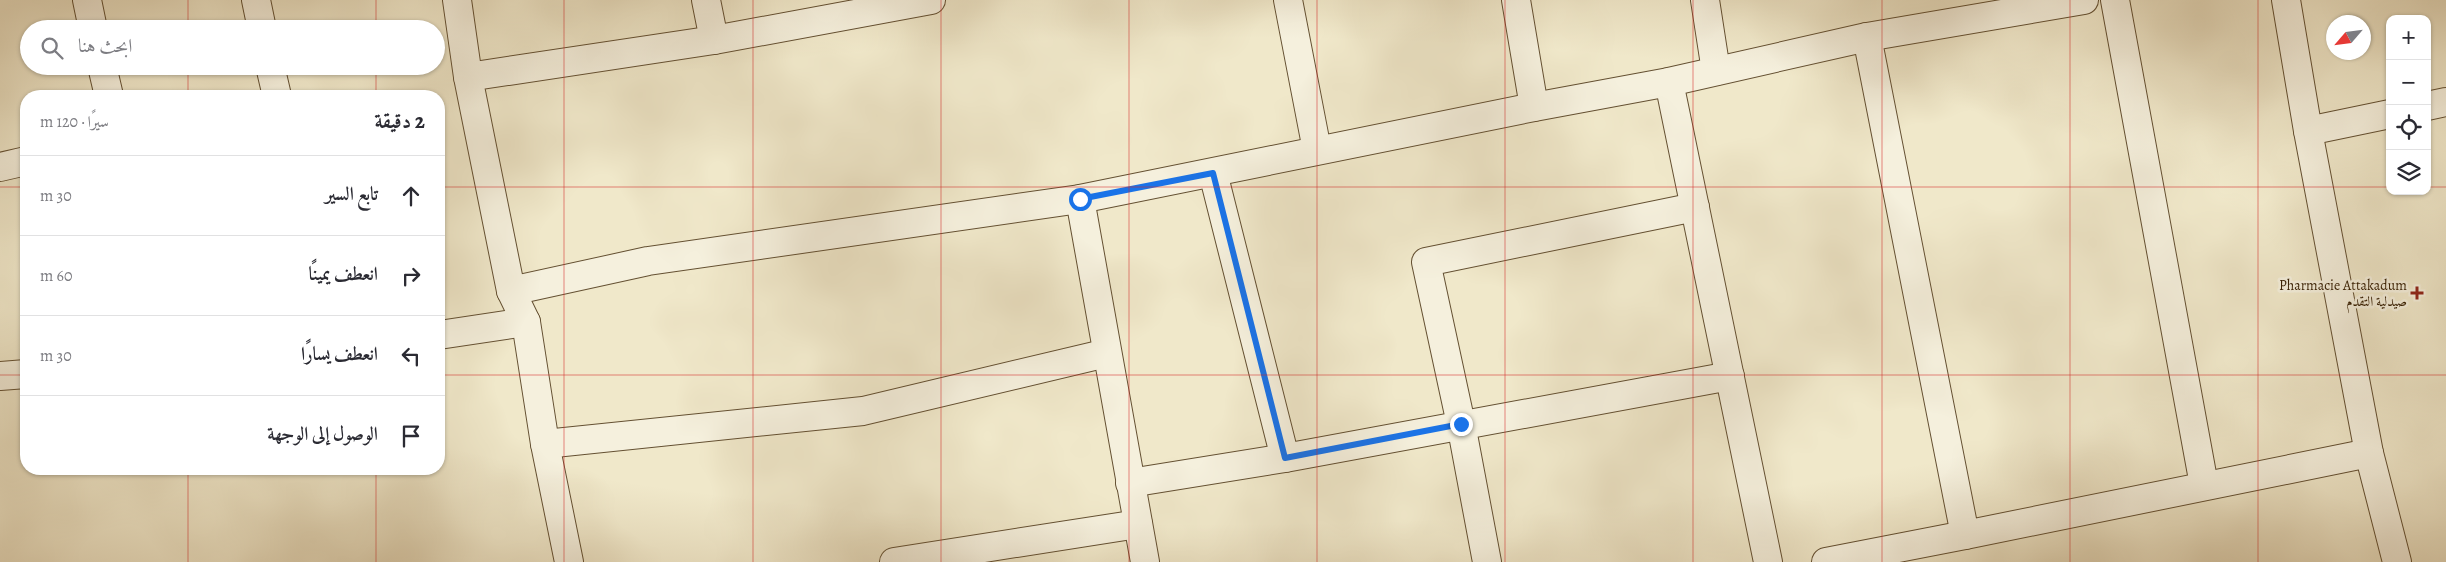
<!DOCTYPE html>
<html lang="ar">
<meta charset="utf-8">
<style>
body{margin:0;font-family:Alegreya,Amiri,serif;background:#f2f2f3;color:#2b2b33;direction:rtl}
.controls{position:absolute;right:15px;top:15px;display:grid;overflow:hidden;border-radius:10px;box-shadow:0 1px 4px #0004}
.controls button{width:45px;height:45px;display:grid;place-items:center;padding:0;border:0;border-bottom:1px solid #e1e1e2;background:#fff;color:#2b2b33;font:25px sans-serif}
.compass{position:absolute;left:2326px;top:15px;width:45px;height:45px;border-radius:50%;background:#fff;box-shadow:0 1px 4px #0004;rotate:242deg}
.stop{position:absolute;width:15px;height:15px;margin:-11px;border:4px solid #1a73e8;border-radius:50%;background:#fff}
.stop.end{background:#1a73e8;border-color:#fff;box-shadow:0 1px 5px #0008}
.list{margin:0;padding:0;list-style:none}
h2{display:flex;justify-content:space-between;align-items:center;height:65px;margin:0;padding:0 20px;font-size:21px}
h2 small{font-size:16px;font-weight:400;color:#7c7c81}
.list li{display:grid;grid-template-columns:32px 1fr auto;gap:15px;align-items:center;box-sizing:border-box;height:80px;padding:0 20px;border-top:1px solid #e1e1e2}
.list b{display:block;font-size:19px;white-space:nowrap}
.list em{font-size:16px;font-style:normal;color:#7c7c81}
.icon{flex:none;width:28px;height:28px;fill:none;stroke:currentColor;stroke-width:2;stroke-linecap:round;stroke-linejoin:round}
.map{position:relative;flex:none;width:2446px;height:562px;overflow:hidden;direction:ltr}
.search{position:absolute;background:#fff;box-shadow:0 1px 4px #0004;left:20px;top:20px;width:425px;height:55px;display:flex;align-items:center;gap:12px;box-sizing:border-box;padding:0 18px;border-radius:28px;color:#7c7c81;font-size:19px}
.panel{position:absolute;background:#fff;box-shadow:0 1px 4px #0004;left:20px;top:90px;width:425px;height:385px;border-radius:20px;direction:rtl}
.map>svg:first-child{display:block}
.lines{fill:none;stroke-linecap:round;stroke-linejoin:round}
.minor-casing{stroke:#645032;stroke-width:30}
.minor{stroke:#f5f0dd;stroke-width:28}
.route{stroke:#1a73e8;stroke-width:6}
.grid{fill:none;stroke:#d62828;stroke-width:1;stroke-opacity:0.55}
.poi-dot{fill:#8f2418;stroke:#f5f0dd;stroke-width:2}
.labels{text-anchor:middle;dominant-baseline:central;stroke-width:5;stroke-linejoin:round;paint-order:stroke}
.poi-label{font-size:14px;fill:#351d00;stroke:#f5f0dd;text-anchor:end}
</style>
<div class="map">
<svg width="2446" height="562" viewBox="0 0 2446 562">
<rect width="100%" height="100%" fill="#f0e8ca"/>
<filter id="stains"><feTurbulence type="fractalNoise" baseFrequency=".004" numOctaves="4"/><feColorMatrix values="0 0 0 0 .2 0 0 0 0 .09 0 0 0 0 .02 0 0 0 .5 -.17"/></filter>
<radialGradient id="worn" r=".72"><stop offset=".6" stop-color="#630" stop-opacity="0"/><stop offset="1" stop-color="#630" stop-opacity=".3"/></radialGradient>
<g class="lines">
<defs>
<g id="minor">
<path d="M 87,0 L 93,29"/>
<path d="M 256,0 L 262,29"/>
<path d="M 457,0 L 468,77 L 714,40 L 931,0"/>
<path d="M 706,0 L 714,40"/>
<path d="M 1288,0 L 1317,150"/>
<path d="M 1516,0 L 1534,107"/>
<path d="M 1705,0 L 1716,71"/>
<path d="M 2115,0 L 2204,485"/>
<path d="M 2286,0 L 2308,131 L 2369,453 L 2397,562"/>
<path d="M 1867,37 L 1965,535 L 2369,453"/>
<path d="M 102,66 L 109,96"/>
<path d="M 270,66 L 277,96"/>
<path d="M 468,77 L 511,291 L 526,322 L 545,444 L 569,562"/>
<path d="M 1669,82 L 1768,562"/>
<path d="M 2427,106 L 2446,102"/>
<path d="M 2308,131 L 2390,114"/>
<path d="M 0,167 L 26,161"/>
<path d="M 1213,173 L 1285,458"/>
<path d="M 1080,199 L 1145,562"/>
<path d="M 511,291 L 648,261 L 1080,199 L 1534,107 L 1669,82 L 1867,37 L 2084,0"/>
<path d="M 439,335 L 526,322"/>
<path d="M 0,376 L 26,374"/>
<path d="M 545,444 L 863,411 L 1107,353"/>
<path d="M 1130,483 L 1285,458 L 1730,376"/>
<path d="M 894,562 L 1138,524"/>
<path d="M 1487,562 L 1461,424 L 1426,262 L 1695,207"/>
<path d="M 1826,562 L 1965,535"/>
</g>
</defs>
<use href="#minor" class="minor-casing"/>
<use href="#minor" class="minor"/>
</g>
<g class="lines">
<path class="route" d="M 1080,199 L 1213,173 L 1285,458 L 1461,424"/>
</g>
<path class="grid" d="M 188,0 L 188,29M 376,0 L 376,29M 564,0 L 564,562M 753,0 L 753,562M 941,0 L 941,562M 1129,0 L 1129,562M 1317,0 L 1317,562M 1505,0 L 1505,562M 1693,0 L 1693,562M 1882,0 L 1882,562M 2070,0 L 2070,562M 2258,0 L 2258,562M 188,66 L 188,96M 376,66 L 376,96M 0,187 L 26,187M 439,187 L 2390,187M 2427,187 L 2446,187M 0,375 L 26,375M 439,375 L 2446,375M 188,469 L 188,562M 376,469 L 376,562"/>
<path class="poi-dot" d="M2414.5 285.5h5v5h5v5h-5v5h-5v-5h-5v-5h5z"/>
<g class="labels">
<g class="poi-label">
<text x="2407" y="285">Pharmacie Attakadum<tspan x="2407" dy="16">صيدلية التقدم</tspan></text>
</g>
</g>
<rect width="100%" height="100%" filter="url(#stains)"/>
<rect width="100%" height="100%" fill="url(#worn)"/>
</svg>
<div class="controls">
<button>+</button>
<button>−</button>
<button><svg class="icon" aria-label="locate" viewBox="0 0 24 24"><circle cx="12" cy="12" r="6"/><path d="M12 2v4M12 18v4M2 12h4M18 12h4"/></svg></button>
<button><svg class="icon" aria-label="layers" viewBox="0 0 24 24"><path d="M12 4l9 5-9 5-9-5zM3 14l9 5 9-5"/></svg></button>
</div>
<svg class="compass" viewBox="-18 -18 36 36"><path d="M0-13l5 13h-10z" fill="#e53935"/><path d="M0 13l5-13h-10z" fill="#7c7c81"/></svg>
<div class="stop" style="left:1080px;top:199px"></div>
<div class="stop end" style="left:1461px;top:424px"></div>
<div class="search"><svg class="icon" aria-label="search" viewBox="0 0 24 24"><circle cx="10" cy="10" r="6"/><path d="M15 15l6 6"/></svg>ابحث هنا</div>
<section class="panel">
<h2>2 دقيقة<small>سيرًا · 120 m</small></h2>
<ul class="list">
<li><svg class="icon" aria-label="ahead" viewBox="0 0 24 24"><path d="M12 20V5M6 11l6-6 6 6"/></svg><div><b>تابع السير</b></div><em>30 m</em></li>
<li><svg class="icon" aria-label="right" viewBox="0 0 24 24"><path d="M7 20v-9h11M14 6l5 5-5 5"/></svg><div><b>انعطف يمينًا</b></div><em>60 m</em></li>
<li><svg class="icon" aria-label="left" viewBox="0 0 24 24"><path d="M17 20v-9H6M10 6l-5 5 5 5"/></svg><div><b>انعطف يسارًا</b></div><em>30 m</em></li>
<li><svg class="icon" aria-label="arrive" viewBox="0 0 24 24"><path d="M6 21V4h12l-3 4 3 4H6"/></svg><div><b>الوصول إلى الوجهة</b></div></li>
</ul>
</section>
</div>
